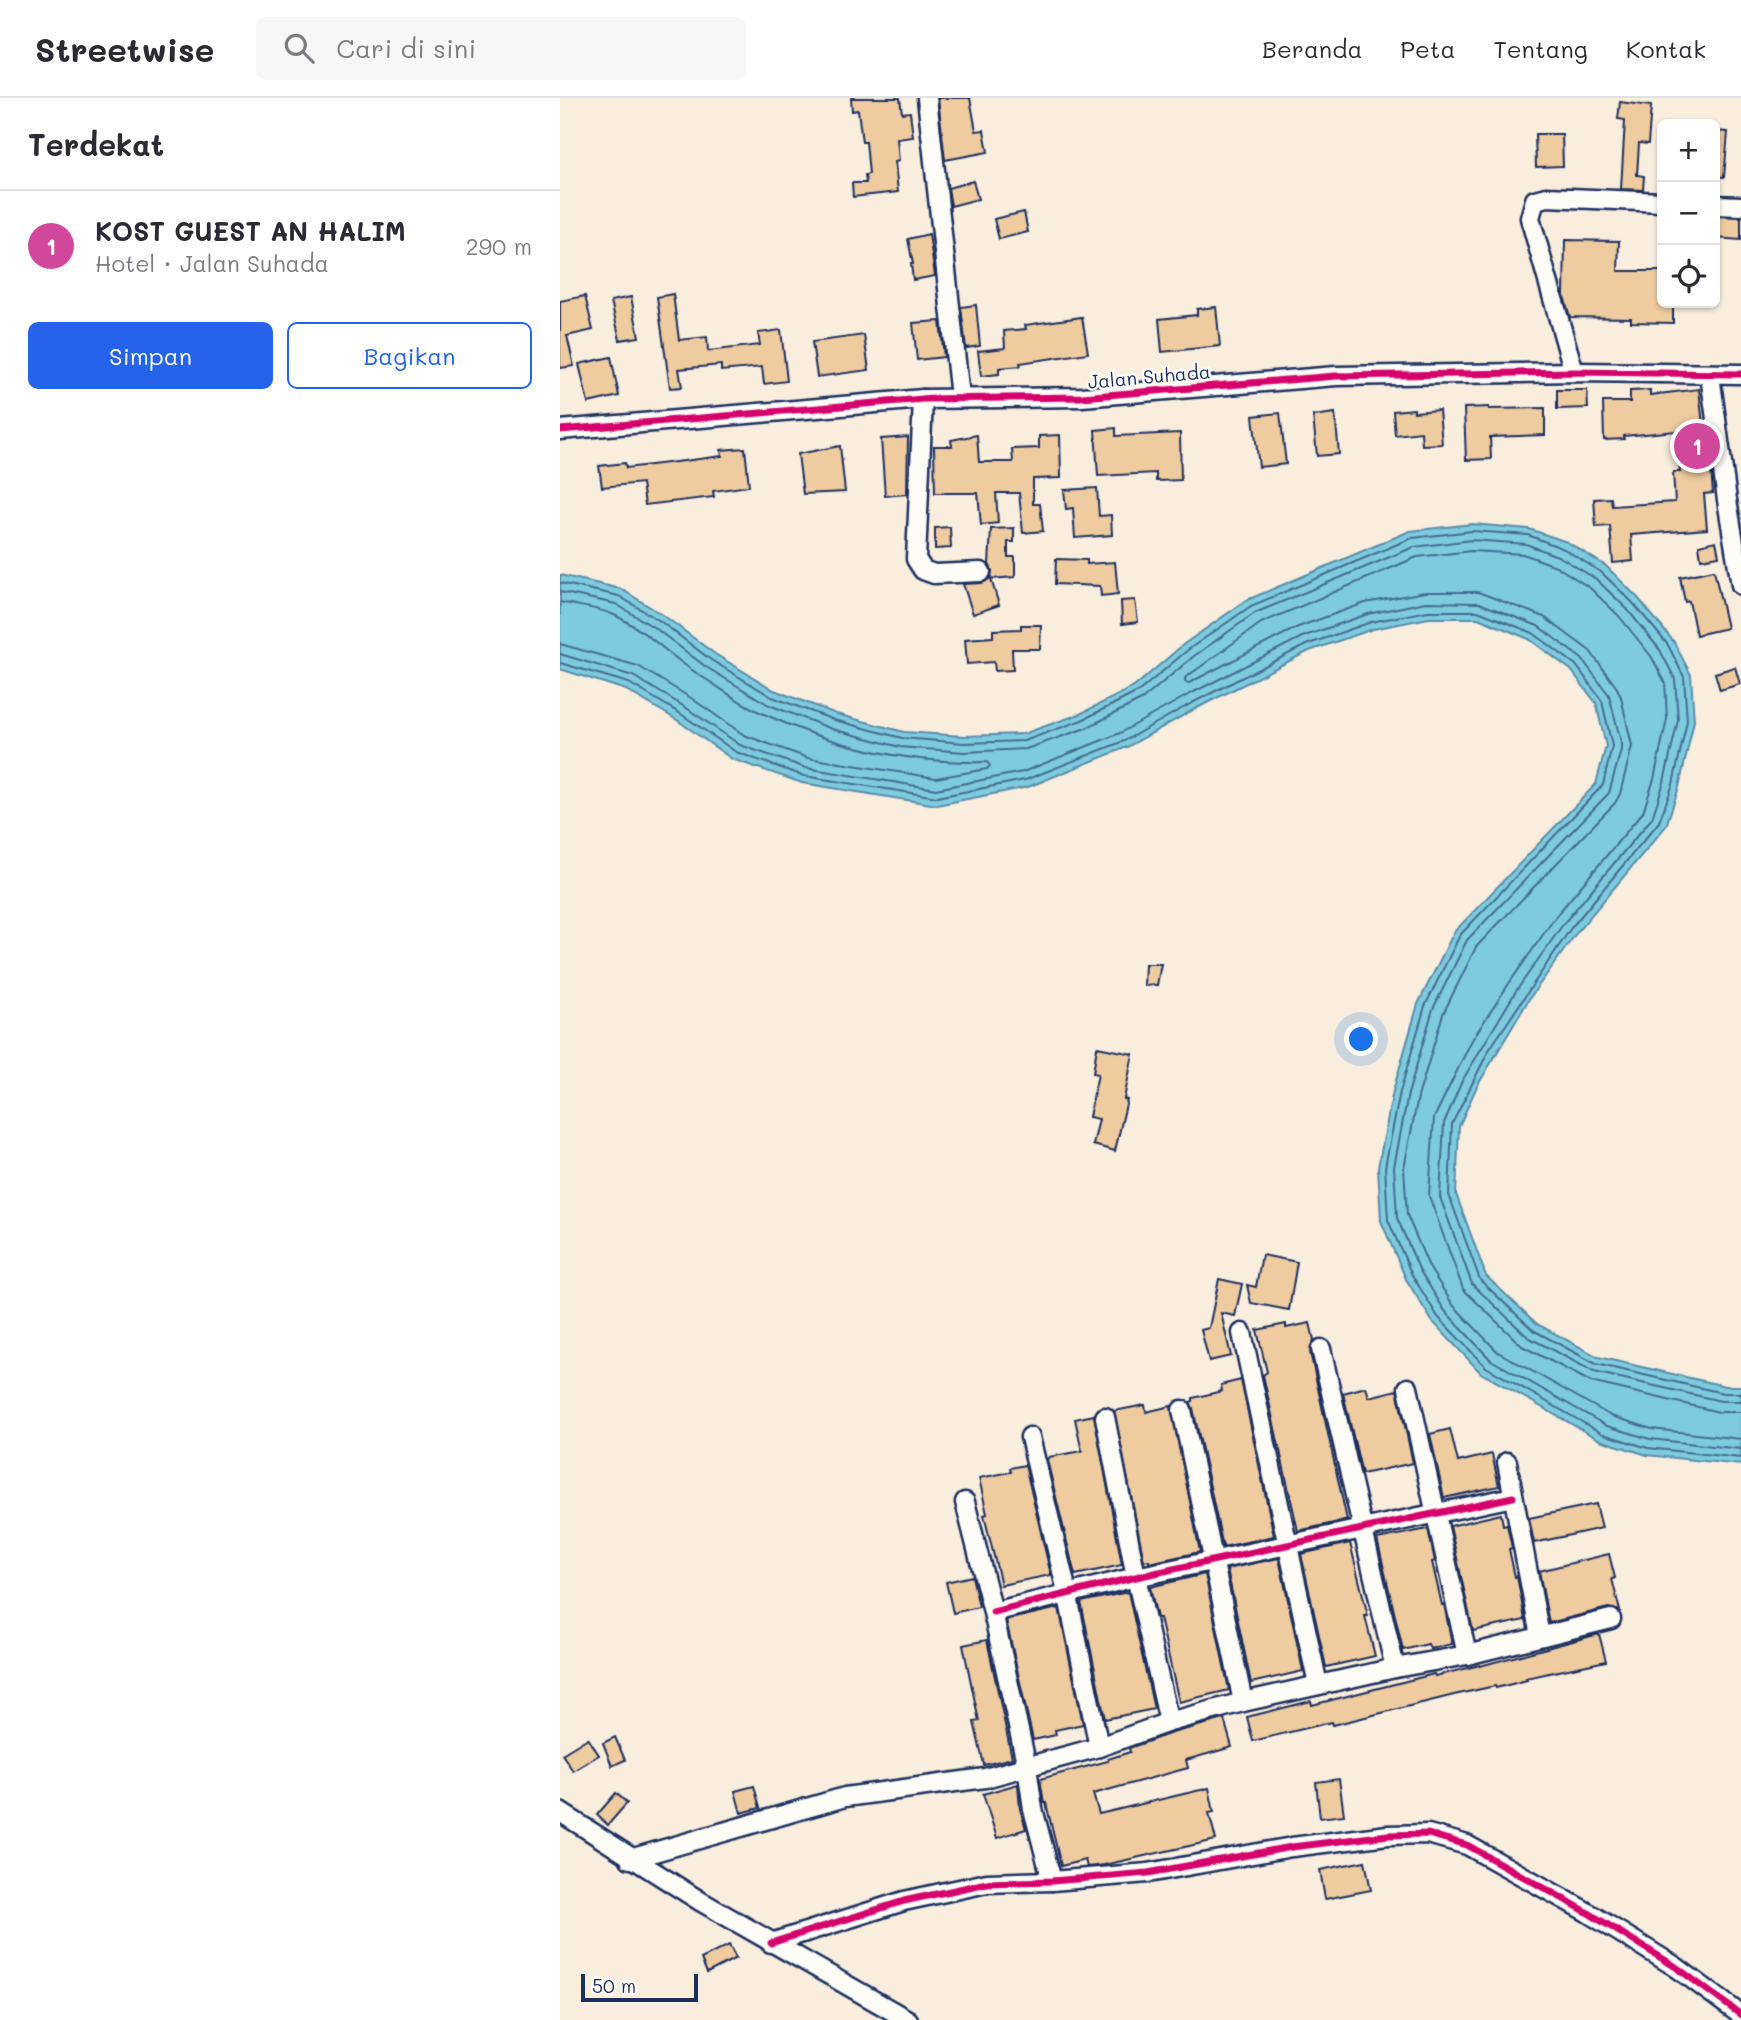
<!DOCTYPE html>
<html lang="id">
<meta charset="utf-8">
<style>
body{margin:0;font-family:Mali,sans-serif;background:#f7f7f7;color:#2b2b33}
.controls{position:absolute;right:21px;top:21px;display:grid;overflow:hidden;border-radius:10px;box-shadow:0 2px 5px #0004}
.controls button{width:63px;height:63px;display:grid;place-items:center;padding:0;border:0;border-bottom:2px solid #e1e1e2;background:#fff;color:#2b2b33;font:35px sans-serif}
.scale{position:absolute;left:21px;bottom:18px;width:117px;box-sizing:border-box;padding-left:7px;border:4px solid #1b2f5e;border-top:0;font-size:19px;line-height:24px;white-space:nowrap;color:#1b2f5e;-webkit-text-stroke:5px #fdfcf7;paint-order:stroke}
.you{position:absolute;left:802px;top:942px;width:24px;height:24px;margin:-18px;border:5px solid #fff;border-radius:50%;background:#1a73e8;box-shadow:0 0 0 10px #1a73e833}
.badge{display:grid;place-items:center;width:46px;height:46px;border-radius:50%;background:#2563eb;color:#fff;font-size:23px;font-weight:700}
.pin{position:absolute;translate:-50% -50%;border:4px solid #fff;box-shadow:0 2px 7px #0006}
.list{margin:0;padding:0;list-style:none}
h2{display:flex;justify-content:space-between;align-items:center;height:91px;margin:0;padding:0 28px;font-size:30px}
h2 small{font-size:23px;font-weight:400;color:#7c7c81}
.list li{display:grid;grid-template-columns:46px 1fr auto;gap:21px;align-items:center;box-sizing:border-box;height:112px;padding:0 28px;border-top:2px solid #e1e1e2}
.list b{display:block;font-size:26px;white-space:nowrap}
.list p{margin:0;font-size:23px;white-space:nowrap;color:#7c7c81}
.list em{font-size:23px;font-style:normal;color:#7c7c81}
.actions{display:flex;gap:14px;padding:21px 28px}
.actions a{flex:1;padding:16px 0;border:2px solid #2563eb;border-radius:10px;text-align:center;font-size:24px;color:#2563eb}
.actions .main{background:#2563eb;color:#fff}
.icon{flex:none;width:38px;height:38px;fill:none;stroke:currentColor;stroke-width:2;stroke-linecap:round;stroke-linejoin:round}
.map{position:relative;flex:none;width:1181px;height:1922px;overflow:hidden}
header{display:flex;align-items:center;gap:42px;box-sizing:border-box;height:98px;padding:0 35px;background:#fff;border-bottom:2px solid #e1e1e2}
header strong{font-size:33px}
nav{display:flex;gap:38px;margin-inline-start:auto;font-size:24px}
.search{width:490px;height:63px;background:#f7f7f7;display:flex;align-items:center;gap:18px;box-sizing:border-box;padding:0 24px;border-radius:10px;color:#7c7c81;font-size:26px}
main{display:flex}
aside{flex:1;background:#fff}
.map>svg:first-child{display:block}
.water{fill:#7fcbde;stroke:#578dab;stroke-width:2}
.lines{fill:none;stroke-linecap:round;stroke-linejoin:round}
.shore{stroke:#436d91;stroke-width:2}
.building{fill:#efcba0;stroke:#1b2f5e;stroke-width:2}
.minor-casing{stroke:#1b2f5e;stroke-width:23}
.minor{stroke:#fdfcf7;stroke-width:18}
.cycleway-casing{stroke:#fdfcf7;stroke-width:11}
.cycleway{stroke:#d6006c;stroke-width:7}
.labels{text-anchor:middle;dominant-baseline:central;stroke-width:5;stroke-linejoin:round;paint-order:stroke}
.street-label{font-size:19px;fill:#1b2f5e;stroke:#fdfcf7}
</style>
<header>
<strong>Streetwise</strong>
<div class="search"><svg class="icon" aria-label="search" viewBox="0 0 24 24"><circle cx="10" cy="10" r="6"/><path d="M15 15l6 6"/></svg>Cari di sini</div>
<nav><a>Beranda</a><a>Peta</a><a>Tentang</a><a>Kontak</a></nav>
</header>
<main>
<aside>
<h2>Terdekat<small></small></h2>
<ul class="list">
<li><span class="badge" style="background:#d1479c">1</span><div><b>KOST GUEST AN HALIM</b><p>Hotel · Jalan Suhada</p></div><em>290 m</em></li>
</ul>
<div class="actions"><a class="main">Simpan</a><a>Bagikan</a></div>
</aside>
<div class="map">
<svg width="1181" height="1922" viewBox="0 0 1181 1922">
<rect width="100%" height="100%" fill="#f9eddd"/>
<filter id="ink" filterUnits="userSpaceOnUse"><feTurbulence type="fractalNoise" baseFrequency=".0143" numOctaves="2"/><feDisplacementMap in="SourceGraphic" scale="14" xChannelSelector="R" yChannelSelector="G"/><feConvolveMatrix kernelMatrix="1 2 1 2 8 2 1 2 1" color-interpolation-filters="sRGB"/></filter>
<g filter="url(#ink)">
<path class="water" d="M 912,426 L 969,431 L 1007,444 L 1046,468 L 1078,500 L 1114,544 L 1131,577 L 1134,623 L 1119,689 L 1106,728 L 1017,834 L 969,901 L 916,990 L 899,1028 L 896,1096 L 926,1178 L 977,1226 L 1038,1259 L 1165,1288 L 1181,1288 L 1181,1367 L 1087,1357 L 1040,1342 L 921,1275 L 872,1223 L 846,1181 L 821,1123 L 818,1069 L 833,993 L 858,906 L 894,834 L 1036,686 L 1046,648 L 1036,605 L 1011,572 L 969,541 L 918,520 L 869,520 L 813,531 L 749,553 L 635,611 L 567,649 L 468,689 L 377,707 L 242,685 L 172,661 L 117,622 L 66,592 L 0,571 L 0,477 L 61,491 L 103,517 L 155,556 L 214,592 L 276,616 L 344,634 L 404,638 L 463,636 L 520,616 L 574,589 L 624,546 L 687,502 L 850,433 Z"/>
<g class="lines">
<g class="shore">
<path d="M 0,485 L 59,498 L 100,523 L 151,562 L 212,599 L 274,622 L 342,640 L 404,645 L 464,643 L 522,622 L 578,594 L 629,551 L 691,508 L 852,440 L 912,433 L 968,437 L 1004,451 L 1041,474 L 1073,505 L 1108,547 L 1124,579 L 1127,623 L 1113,686 L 1099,724 L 1011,830 L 929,952 L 892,1026 L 889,1097 L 920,1182 L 973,1232 L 1036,1266 L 1163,1295 L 1181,1295"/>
<path d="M 0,494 L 56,506 L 95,530 L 146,569 L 209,607 L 272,631 L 340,649 L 404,654 L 466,651 L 526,630 L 583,601 L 634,558 L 695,515 L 854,449 L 912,442 L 966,446 L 1000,459 L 1036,481 L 1067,511 L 1100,552 L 1115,581 L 1118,622 L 1104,684 L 1092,720 L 1004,825 L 956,893 L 902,983 L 884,1025 L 880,1099 L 912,1186 L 968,1239 L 1034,1274 L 1161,1303 L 1181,1303"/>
<path d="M 0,504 C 17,508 37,510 52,516 C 87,532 112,561 144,580 C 163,592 183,607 204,616 C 273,648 350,666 427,664 L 430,668 L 427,671 L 376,680 L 248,660 L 184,637 L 131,600 L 78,568 L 0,546"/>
<path d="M 0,556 L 73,578 L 125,609 L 180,647 L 246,670 L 376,691 L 463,674 L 560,635 L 628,597 L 742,539 L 808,516 L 866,504 L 919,505 L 978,528 L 1022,561 L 1049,597 L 1061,644 L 1061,652 L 1049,695 L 907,842 L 873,911 L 848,996 L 834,1069 L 837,1120 L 860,1173 L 885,1213 L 931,1262 L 1047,1328 L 1090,1341 L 1181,1351"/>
<path d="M 0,565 L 69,585 L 121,616 L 176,654 L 244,678 L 377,699 L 465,682 L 564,643 L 632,605 L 746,547 L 811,524 L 868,513 L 918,513 L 973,535 L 1016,567 L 1042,603 L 1052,648 L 1043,687 L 900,837 L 865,908 L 840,994 L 825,1069 L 828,1122 L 852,1177 L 878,1219 L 926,1269 L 1043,1336 L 1088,1350 L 1181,1360"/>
<path d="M 1181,1314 L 1159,1314 L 1031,1284 L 962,1248 L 903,1191 L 869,1098 L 874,1020 L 912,942 L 948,887 L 996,818 L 1083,714 L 1094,681 L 1107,621 L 1105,584 L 1091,558 L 1059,518 L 1030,490 L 996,468 L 963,456 L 912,453 L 857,459 L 701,525 L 625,580 L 625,584 L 629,585 L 738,529 L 805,505 L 865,494 L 918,494 L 984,519 L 1030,553 L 1057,590 L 1061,599 L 1072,648 L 1060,696 L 1055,705 L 916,849 L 883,916 L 858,999 L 844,1070 L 847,1117 L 869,1169 L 893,1207 L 938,1254 L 1051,1318 L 1092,1331 L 1181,1341"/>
</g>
</g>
<g class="building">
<path d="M 291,0 L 340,0 L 342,15 L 350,14 L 353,39 L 337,41 L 339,63 L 335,64 L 338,94 L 293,99 L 292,85 L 306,85 L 305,77 L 309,76 L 306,44 L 302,44 L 298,12 L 292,13 Z"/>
<path d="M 378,0 L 410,0 L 416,33 L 424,32 L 428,54 L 385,62 Z"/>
<path d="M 1060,4 L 1091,8 L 1088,46 L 1079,45 L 1077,77 L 1084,78 L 1083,92 L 1061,91 L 1065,22 L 1058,21 Z"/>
<path d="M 1155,33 L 1168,34 L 1164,79 L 1155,78 Z"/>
<path d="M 975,36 L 1002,36 L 1003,68 L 976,69 Z"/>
<path d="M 413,83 L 418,101 L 391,108 L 388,90 Z"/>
<path d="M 464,114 L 468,134 L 439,141 L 434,121 Z"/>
<path d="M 1155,118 L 1181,119 L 1181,142 L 1155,140 Z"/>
<path d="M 369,136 L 375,178 L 353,182 L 351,166 L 353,166 L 348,141 Z"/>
<path d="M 1005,142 L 1059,143 L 1058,173 L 1102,173 L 1102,205 L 1113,205 L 1113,225 L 1071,224 L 1071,220 L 1010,219 L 1004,198 Z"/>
<path d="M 113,196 L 119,242 L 147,239 L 148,253 L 200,247 L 198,235 L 221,232 L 227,283 L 204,286 L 202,269 L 161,273 L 161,267 L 119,271 L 122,289 L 110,290 L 97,199 Z"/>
<path d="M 25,198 L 33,232 L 7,238 L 14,268 L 0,270 L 0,203 Z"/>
<path d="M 71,199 L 79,239 L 60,242 L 51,203 Z"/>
<path d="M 416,207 L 420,248 L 406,250 L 401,209 Z"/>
<path d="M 656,209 L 660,248 L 602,254 L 599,221 L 637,217 L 637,211 Z"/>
<path d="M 522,219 L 528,255 L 460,265 L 461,268 L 439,270 L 439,276 L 421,278 L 418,253 L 445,250 L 444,233 L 466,231 L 465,227 Z"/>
<path d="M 380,223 L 384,259 L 357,262 L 353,225 Z"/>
<path d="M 304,237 L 309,272 L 257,279 L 252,244 Z"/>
<path d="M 51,259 L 59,298 L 28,305 L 19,266 Z"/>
<path d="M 1139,291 L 1148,372 L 1151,372 L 1153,395 L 1144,396 L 1147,431 L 1071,437 L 1073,463 L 1053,465 L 1050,428 L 1036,429 L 1034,401 L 1051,400 L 1052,408 L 1115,404 L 1113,374 L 1120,374 L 1116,333 L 1064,338 L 1064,341 L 1044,342 L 1043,304 L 1070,304 L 1070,293 L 1090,292 L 1090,297 Z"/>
<path d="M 997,292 L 1027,292 L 1028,310 L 997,311 Z"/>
<path d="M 929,309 L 929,311 L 985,310 L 985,337 L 930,339 L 931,361 L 906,362 L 904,310 Z"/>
<path d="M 854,311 L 854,314 L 879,312 L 882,346 L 862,347 L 861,334 L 835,337 L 833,313 Z"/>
<path d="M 720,315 L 726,366 L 699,369 L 693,318 Z"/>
<path d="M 775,315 L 779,356 L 757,358 L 753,318 Z"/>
<path d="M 556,330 L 556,338 L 620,335 L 621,382 L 596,383 L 596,375 L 538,378 L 535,332 Z"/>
<path d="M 417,337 L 419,364 L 453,364 L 452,351 L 479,350 L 479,338 L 500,337 L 501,380 L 473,381 L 473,406 L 480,406 L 483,433 L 463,435 L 459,395 L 436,395 L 438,425 L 421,427 L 418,395 L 375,395 L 374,348 L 392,348 L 391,342 Z"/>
<path d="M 348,339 L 347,396 L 325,398 L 321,341 Z"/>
<path d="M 280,348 L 285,394 L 243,396 L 238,356 Z"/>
<path d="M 185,350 L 189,388 L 153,393 L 154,399 L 85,407 L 82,385 L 42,389 L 39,368 L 65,365 L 66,370 L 124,363 L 162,358 L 161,352 Z"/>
<path d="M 537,390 L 539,418 L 551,417 L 552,437 L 515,440 L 513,410 L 506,411 L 504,392 Z"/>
<path d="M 390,429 L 391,450 L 375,451 L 375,430 Z"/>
<path d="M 454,430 L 454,444 L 448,444 L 448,459 L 455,459 L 455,479 L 431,481 L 439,507 L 413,516 L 403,486 L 422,485 L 431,479 L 432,473 L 429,466 L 431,431 Z"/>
<path d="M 1156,443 L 1159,458 L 1141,461 L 1139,447 Z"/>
<path d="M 496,461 L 527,462 L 527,466 L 555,464 L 558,496 L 541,498 L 540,488 L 495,486 Z"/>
<path d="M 1154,472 L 1167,530 L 1136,537 L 1129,503 L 1125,504 L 1120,479 Z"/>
<path d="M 575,502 L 578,524 L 562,526 L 561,503 Z"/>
<path d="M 461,527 L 481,527 L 480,551 L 452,551 L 453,572 L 435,573 L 434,564 L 407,566 L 405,541 L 433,539 L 433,532 L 461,531 Z"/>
<path d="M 1175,569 L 1180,586 L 1160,592 L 1155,575 Z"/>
<path d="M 585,866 L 601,866 L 597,887 L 584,888 Z"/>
<path d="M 537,949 L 573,956 L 564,1001 L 567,1002 L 555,1053 L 533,1047 L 539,1021 L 529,1019 L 538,976 L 533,975 Z"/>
<path d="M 702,1157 L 737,1164 L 729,1212 L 691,1205 L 687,1187 L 696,1189 Z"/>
<path d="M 659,1181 L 682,1186 L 675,1218 L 661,1215 L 671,1258 L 649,1263 L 641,1232 L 649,1230 Z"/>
<path d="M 750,1225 L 754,1242 L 750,1254 L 787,1422 L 738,1433 L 703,1277 L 707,1274 L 697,1232 L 726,1226 L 726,1230 Z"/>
<path d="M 681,1282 L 714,1438 L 663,1449 L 633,1310 L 630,1304 L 633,1303 L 633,1300 L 662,1293 L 661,1287 Z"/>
<path d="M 806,1289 L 809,1299 L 837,1292 L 853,1365 L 802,1376 L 783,1295 Z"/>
<path d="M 585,1307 L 586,1314 L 611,1308 L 640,1454 L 589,1465 L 589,1462 L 584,1463 L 554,1313 Z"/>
<path d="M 534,1317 L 562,1467 L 515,1477 L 487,1362 L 489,1359 L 522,1353 L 515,1321 Z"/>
<path d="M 890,1331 L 898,1364 L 932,1356 L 939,1388 L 884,1400 L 870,1336 Z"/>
<path d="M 465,1367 L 491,1477 L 441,1487 L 424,1417 L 427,1416 L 419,1380 L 451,1374 L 450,1370 Z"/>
<path d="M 1036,1406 L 1042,1430 L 974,1445 L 969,1420 Z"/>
<path d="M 941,1416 L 943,1427 L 947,1426 L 952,1450 L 949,1451 L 955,1479 L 957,1478 L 965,1522 L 913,1533 L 890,1428 Z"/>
<path d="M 868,1431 L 875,1463 L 872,1464 L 882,1507 L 884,1506 L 892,1546 L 870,1551 L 868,1546 L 843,1552 L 817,1441 Z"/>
<path d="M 790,1445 L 808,1518 L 805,1518 L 815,1558 L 766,1569 L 741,1456 Z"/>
<path d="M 1049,1456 L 1055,1480 L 1052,1481 L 1060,1513 L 1048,1510 L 989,1525 L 979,1473 Z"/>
<path d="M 719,1460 L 743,1573 L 691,1585 L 667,1471 Z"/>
<path d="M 645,1476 L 669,1592 L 619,1604 L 600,1520 L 597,1520 L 590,1489 Z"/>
<path d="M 412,1478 L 419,1509 L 393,1515 L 386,1484 Z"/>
<path d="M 568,1494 L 594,1611 L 545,1621 L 521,1504 Z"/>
<path d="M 499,1510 L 523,1626 L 495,1632 L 496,1637 L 473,1642 L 446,1522 Z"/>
<path d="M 1039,1536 L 1046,1563 L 966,1580 L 967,1582 L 936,1590 L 935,1588 L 894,1597 L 773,1627 L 772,1624 L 693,1643 L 687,1619 L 751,1603 L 752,1607 L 874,1576 L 875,1578 L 920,1567 L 920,1568 Z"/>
<path d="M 427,1542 L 452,1660 L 424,1667 L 414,1624 L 419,1623 L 403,1547 Z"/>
<path d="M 664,1621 L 672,1649 L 626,1662 L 628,1670 L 533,1696 L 539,1716 L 649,1690 L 654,1714 L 649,1715 L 656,1742 L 544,1767 L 527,1769 L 525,1762 L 501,1768 L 486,1705 L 484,1705 L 480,1681 L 548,1663 L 548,1661 L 570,1654 L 569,1650 L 612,1635 Z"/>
<path d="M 55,1639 L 65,1662 L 52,1668 L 43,1645 Z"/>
<path d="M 28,1640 L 39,1657 L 13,1673 L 2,1656 Z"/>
<path d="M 779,1681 L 784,1717 L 760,1720 L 756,1684 Z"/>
<path d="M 458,1686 L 460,1711 L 466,1731 L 437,1740 L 423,1696 Z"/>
<path d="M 194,1688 L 200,1710 L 181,1715 L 175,1693 Z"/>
<path d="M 56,1695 L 67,1705 L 48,1727 L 37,1717 Z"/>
<path d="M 805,1763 L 811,1792 L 765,1801 L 760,1772 Z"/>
<path d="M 169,1847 L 176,1860 L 147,1875 L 141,1861 Z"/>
</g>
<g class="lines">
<defs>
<g id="minor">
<path d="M 367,0 L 400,299"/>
<path d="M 1155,107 L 1181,108"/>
<path d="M 1014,274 L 970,120 L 975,102 L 987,99 L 1102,104"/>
<path d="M 1150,277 L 1167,402 L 1181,487"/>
<path d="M 363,301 L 356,461 L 363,472 L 374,476 L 421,474"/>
<path d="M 0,332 L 363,301 L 522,299 L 776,278 L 1014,274 L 1181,276"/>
<path d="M 682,1235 L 758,1587"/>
<path d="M 761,1251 L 835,1570"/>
<path d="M 848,1290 L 907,1557"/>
<path d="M 622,1312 L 683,1604"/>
<path d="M 545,1319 L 576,1479 L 609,1624"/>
<path d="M 470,1339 L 507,1494 L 539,1649"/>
<path d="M 947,1364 L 980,1538"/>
<path d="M 405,1404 L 433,1514 L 467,1669 L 473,1711 L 492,1783"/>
<path d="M 433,1514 L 576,1479 L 953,1399"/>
<path d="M 0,1714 L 140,1803 L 348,1922"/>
<path d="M 70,1761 L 285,1699 L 425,1680 L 539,1649 L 609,1624 L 683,1604 L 835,1570 L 907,1557 L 1051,1521"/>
<path d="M 211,1845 L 344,1803 L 427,1785 L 492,1783 L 588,1775 L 732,1749 L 828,1737 L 868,1736 L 907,1747 L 1027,1814 L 1116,1869 L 1181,1917"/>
</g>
</defs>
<use href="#minor" class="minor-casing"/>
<use href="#minor" class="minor"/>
<defs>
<g id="cycleway">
<path d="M 0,332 L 363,301 L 522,299 L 776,278 L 1014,274 L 1181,276"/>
<path d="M 433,1514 L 576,1479 L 953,1399"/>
<path d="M 211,1845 L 344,1803 L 427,1785 L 492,1783 L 588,1775 L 732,1749 L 828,1737 L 868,1736 L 907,1747 L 1027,1814 L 1116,1869 L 1181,1917"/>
</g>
</defs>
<use href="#cycleway" class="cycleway-casing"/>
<use href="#cycleway" class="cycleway"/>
</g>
</g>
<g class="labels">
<g class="street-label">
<text transform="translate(589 278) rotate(-5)">Jalan Suhada</text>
</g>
</g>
</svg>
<div class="controls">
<button>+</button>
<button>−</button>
<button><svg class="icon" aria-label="locate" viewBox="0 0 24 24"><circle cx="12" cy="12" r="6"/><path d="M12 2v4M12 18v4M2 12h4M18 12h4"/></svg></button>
</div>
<div class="scale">50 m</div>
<div class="you"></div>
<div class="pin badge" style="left:1137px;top:348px;background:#d1479c">1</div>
</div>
</main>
